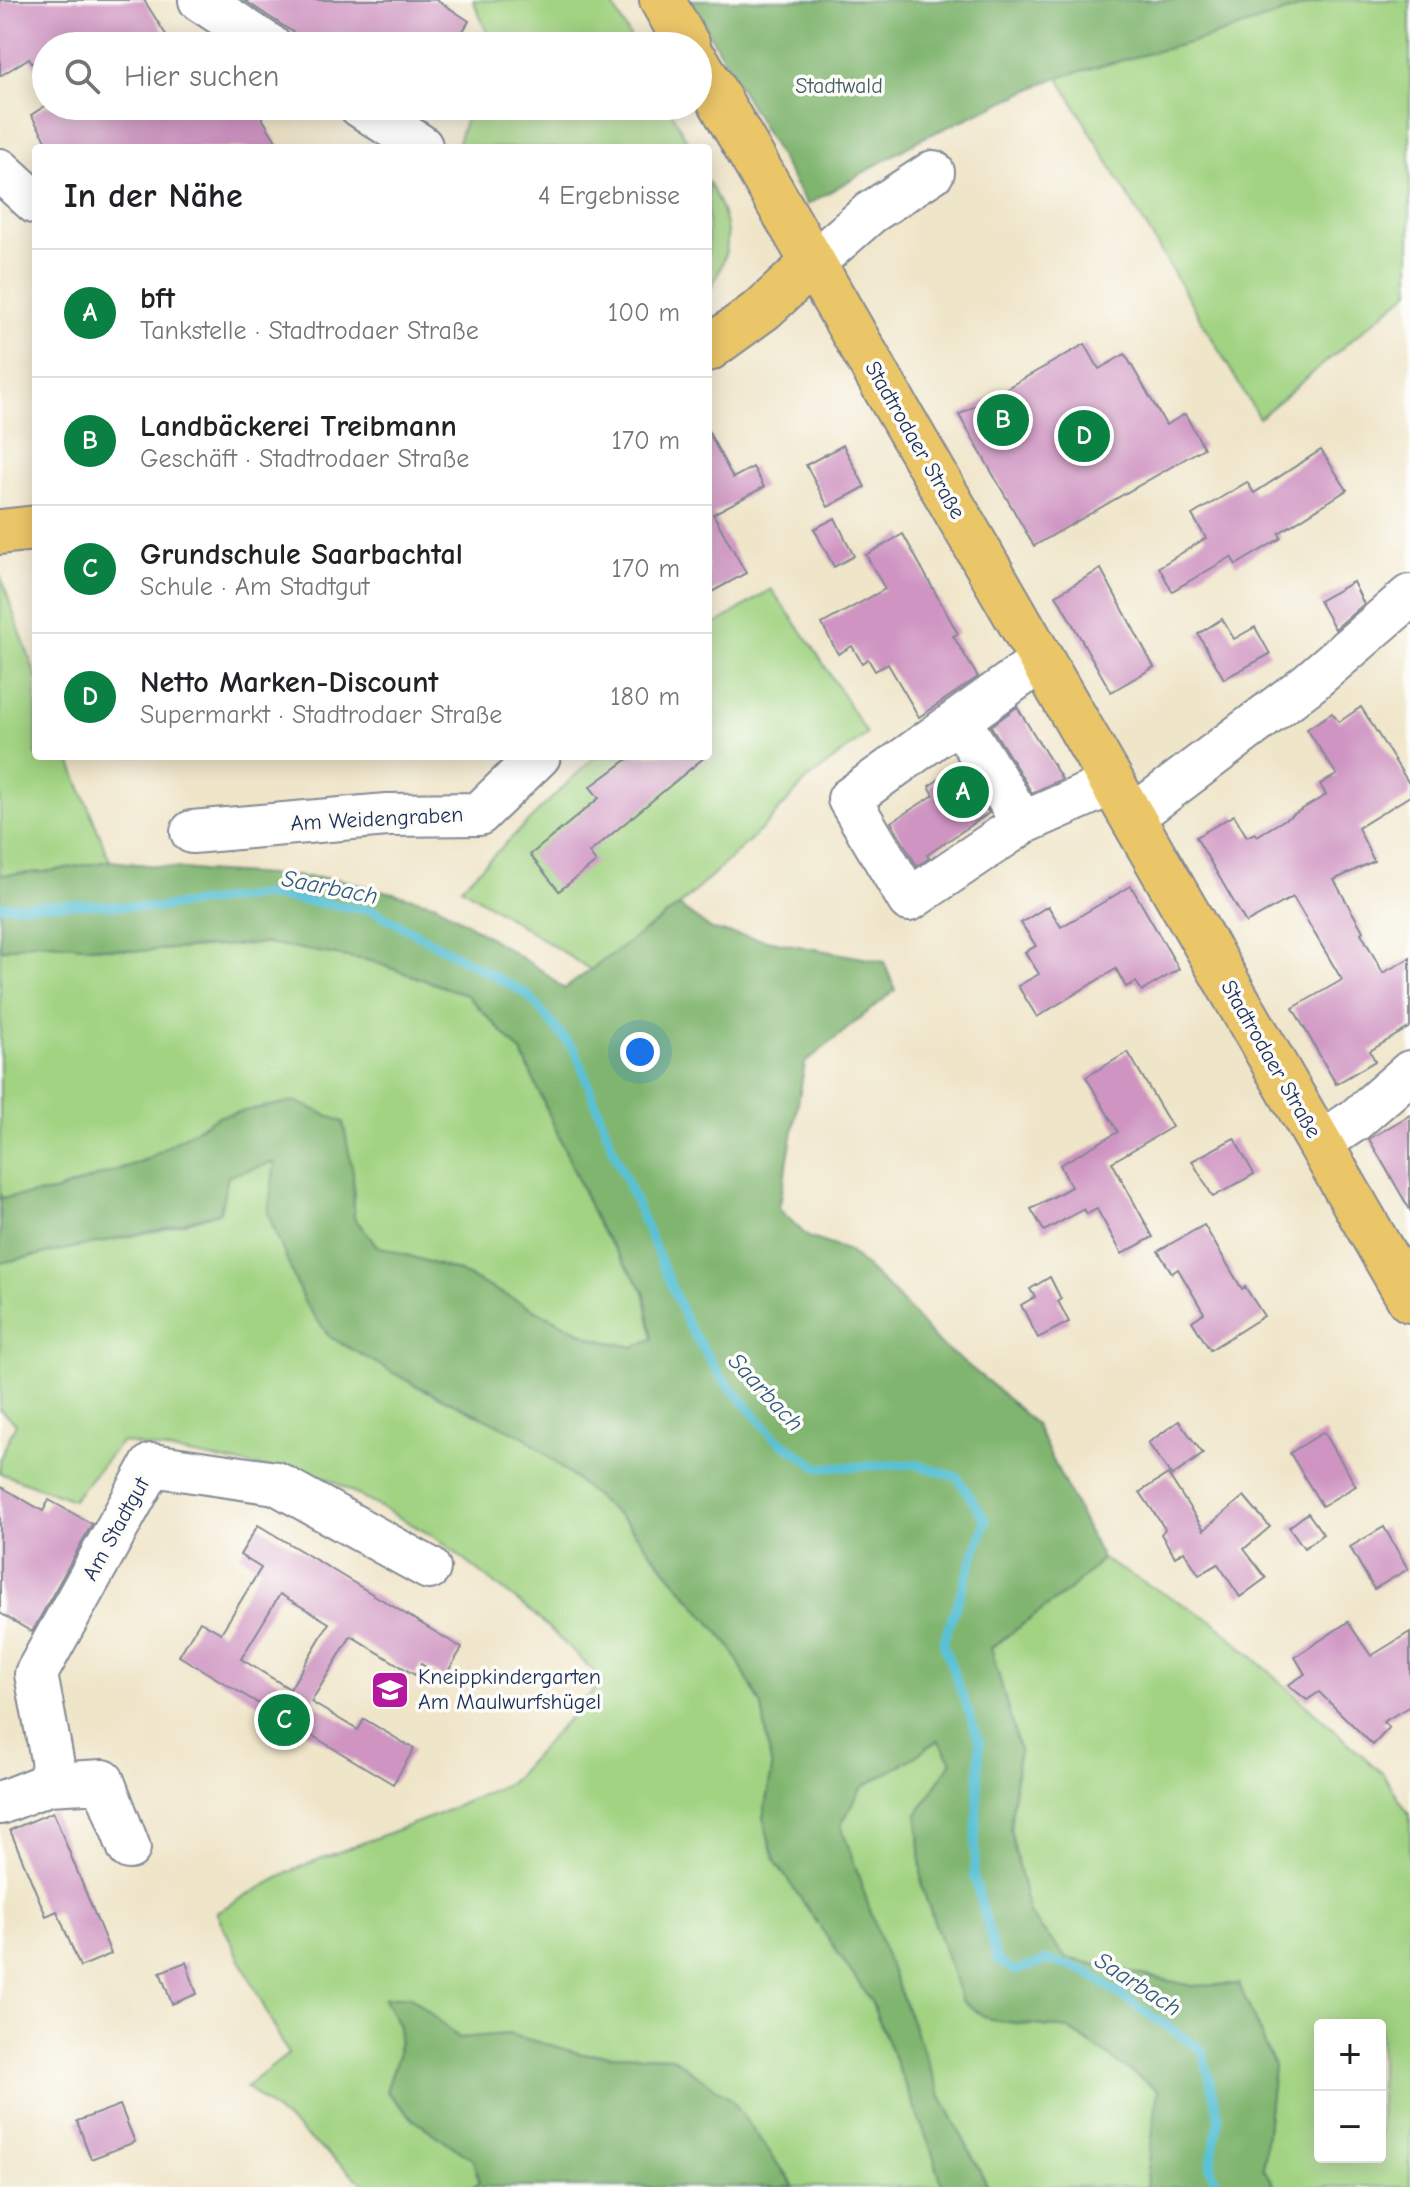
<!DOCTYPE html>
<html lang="de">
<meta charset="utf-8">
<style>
body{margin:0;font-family:"Comic Neue",sans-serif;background:#f2f2f2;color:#202124}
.controls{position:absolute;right:24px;bottom:24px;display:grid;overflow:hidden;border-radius:8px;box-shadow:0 4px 20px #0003}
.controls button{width:72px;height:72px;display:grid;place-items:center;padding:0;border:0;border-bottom:2px solid #e0e0e0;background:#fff;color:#202124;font:40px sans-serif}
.you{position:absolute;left:640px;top:1052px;width:28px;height:28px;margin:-20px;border:6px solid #fff;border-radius:50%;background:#1a73e8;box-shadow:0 0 0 12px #1a73e833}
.badge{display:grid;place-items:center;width:52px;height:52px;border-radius:50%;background:#0b8043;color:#fff;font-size:26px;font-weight:700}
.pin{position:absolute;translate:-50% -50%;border:4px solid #fff;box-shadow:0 2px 8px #0006}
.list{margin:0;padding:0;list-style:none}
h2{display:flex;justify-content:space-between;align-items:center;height:104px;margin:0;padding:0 32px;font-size:34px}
h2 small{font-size:26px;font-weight:400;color:#757577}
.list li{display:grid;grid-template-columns:52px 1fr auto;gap:24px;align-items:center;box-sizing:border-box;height:128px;padding:0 32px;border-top:2px solid #e0e0e0}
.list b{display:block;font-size:30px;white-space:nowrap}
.list p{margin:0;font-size:26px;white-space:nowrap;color:#757577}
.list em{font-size:26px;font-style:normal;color:#757577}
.icon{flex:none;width:44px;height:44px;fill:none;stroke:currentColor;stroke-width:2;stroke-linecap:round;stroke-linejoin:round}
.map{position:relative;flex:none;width:1410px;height:2187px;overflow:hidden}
.search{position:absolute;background:#fff;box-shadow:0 4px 20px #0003;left:32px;top:32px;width:680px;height:88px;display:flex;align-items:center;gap:20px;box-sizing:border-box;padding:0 28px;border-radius:44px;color:#757577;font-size:30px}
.panel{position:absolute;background:#fff;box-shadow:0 4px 20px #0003;left:32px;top:144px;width:680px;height:616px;border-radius:8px}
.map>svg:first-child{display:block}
.green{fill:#a1d382;stroke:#5e8170;stroke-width:2;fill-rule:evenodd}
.forest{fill:#80b570;stroke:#4e7267;stroke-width:2}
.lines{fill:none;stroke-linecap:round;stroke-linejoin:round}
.stream{stroke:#59c1d6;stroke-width:9}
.building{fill:#cf94c2;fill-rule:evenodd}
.minor-casing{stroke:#858a94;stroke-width:46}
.major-casing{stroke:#858a94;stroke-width:48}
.minor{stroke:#fff;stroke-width:42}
.major{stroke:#ebc669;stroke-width:44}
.labels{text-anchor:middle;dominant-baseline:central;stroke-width:7;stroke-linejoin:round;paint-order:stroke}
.park-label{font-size:22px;fill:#436069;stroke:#fdfcf7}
.street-label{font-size:22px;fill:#1b2f5e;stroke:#fdfcf7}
.poi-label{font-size:22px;fill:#1b2f5e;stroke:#fdfcf7;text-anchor:start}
.water-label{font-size:24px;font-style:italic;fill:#2e5b82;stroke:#fdfcf7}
</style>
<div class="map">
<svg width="1410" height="2187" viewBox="0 0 1410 2187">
<rect width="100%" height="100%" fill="#fdfcf7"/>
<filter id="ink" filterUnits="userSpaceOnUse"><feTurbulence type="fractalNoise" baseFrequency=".0125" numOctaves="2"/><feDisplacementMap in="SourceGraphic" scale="16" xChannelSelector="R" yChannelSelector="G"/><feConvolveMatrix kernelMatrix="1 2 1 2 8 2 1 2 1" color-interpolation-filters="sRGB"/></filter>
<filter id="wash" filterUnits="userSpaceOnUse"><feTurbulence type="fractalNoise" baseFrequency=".006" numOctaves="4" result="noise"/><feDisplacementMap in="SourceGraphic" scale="32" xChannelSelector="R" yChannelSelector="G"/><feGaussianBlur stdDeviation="1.8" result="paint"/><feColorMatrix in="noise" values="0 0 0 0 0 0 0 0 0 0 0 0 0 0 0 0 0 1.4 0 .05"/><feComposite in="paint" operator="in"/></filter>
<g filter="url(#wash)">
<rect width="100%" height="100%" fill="#efe5c9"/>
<g class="green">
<path d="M 473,0 L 610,0 L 635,46 L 490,46 L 491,42 Z"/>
<path d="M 1323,0 L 1410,0 L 1410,291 L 1259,418 L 1058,77 L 1207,38 Z"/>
<path d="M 470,106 L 668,106 L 691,148 L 456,148 Z"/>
<path d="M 708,181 C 733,228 734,247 708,293 Z"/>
<path d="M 0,575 L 36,676 L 36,756 L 68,756 L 110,861 L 44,872 L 0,875 Z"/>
<path d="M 771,589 L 813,647 L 867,734 L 806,781 L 763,828 L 679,906 L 591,970 L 461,887 L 595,756 L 708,756 L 708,629 Z"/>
<path d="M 37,942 L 140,951 L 267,943 L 371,961 L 467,995 L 522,1053 L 599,1227 L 644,1291 L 653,1339 L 634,1347 L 594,1339 L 457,1271 L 377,1246 L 354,1218 L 353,1172 L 219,1116 L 145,1160 L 54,1192 L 0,1198 L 0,950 Z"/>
<path d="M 275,1161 L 415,1385 L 525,1437 L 627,1523 L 730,1646 L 762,1706 L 772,1770 L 763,1818 L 775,1861 L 871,2001 L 930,2146 L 943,2187 L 794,2187 L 786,2173 L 672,2057 L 582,2054 L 508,2034 L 459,2038 L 410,1996 L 384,1999 L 399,2026 L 398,2056 L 386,2091 L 413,2119 L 473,2160 L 479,2183 L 474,2187 L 368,2187 L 246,2087 L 288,2054 L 216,1912 L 299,1867 L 439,1814 L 511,1782 L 603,1680 L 535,1615 L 435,1537 L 329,1479 L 121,1442 L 73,1500 L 0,1473 L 0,1458 L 16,1423 L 0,1410 L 0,1263 L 163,1229 L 219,1212 L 228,1176 Z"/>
<path d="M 1102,1559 L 1213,1621 L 1383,1774 L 1410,1816 L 1410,2187 L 1275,2187 L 1263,2168 L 1274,2066 L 1239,1984 L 1192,1986 L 1066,1958 L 1029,1914 L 1010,1829 L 1019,1749 L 991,1648 L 1072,1588 ZM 1320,2025 L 1380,2025 L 1380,2157 L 1320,2157 Z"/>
<path d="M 938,1740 L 952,1761 L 918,1813 L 922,1887 L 962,2001 L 990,2020 L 1069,2029 L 1159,2090 L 1146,2187 L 988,2187 L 940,2094 L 884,1951 L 841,1825 L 861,1788 L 913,1758 Z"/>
</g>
<g class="forest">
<path d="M 690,0 L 1323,0 L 1207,38 L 1058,77 L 923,138 L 807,205 Z"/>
<path d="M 110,861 L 202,871 L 338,879 L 436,904 L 541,970 L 564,989 L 679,906 L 712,930 L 884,962 L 895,990 L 805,1063 L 779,1209 L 808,1237 L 849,1251 L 897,1296 L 937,1342 L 990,1383 L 1035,1424 L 1102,1559 L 1072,1588 L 991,1648 L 1019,1749 L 1010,1829 L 1029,1914 L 1066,1958 L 1192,1986 L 1239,1984 L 1274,2066 L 1263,2168 L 1275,2187 L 1146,2187 L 1158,2090 L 1069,2029 L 990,2020 L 962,2001 L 922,1887 L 918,1813 L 952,1761 L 938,1740 L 913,1758 L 861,1788 L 841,1825 L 884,1951 L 940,2094 L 988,2187 L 943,2187 L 930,2146 L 871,2001 L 775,1861 L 763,1818 L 772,1770 L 762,1706 L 730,1646 L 627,1523 L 525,1437 L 415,1385 L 330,1337 L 304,1302 L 268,1214 L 275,1162 L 228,1176 L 220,1212 L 163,1229 L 0,1263 L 0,1198 L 54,1192 L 145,1160 L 219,1116 L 295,1101 L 343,1122 L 353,1172 L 354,1218 L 377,1246 L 457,1271 L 594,1339 L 634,1347 L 653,1339 L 644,1291 L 599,1227 L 522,1053 L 467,995 L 371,961 L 267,943 L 140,951 L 37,942 L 0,950 L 0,875 L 44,872 Z"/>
<path d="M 410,1996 L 459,2038 L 508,2034 L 582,2054 L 672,2057 L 732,2100 L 794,2187 L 474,2187 L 479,2182 L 473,2160 L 413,2119 L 386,2091 L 398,2056 L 399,2026 L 383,1998 Z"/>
</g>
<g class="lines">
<path class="stream" d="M 0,906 L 84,904 L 155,908 L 262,895 L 372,910 L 527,994 L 576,1052 L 615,1154 L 688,1325 L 718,1373 L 774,1437 L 819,1468 L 915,1464 L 957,1477 L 986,1521 L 943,1643 L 980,1743 L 974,1876 L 997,1960 L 1015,1971 L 1048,1960 L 1085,1971 L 1202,2050 L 1219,2117 L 1210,2168 L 1219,2187"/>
</g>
<g id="blocks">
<g class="building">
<path d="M 0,0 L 144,0 L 173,46 L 46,46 L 46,84 L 29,58 L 0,76 Z"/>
<path d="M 244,0 L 437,0 L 469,21 L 454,46 L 314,46 Z"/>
<path d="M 45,106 L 255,106 L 280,148 L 51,148 L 31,115 Z"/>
<path d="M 1085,344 L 1099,369 L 1125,354 L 1166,425 L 1185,414 L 1204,448 L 1034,546 L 959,415 Z"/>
<path d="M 708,431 L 733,478 L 753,467 L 764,487 L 713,514 L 746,573 L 708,594 Z"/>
<path d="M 843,445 L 865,487 L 828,507 L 806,465 Z"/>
<path d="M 1321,450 L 1347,490 L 1279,533 L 1281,538 L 1236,565 L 1231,557 L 1172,591 L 1159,567 L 1206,538 L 1192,515 L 1247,482 L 1254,493 Z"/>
<path d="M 835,518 L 854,556 L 834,567 L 814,529 Z"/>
<path d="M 903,534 L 958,634 L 953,636 L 978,677 L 919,717 L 888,664 L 875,671 L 868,659 L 862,663 L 852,646 L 838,654 L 822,624 L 885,589 L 866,555 Z"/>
<path d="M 1101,569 L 1154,667 L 1111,692 L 1056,595 Z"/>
<path d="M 1353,582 L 1364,604 L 1335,629 L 1319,601 Z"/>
<path d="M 1222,619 L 1234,639 L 1255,627 L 1270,654 L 1224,679 L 1198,634 Z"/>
<path d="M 1017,707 L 1062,779 L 1032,793 L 991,726 Z"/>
<path d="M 1361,707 L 1410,785 L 1410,796 L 1358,828 L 1374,861 L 1334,880 L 1363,931 L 1361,933 L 1383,973 L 1410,958 L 1410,1027 L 1370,1051 L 1375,1061 L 1336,1084 L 1293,1008 L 1342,980 L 1293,897 L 1246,923 L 1196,837 L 1234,815 L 1247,837 L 1255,833 L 1257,836 L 1326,795 L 1320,784 L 1337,775 L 1307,729 L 1332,713 L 1339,722 Z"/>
<path d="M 632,756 L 706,756 L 589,853 L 596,862 L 559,891 L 530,855 L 599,798 L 590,787 Z"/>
<path d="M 959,766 L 989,813 L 927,855 L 929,858 L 917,866 L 891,822 L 934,795 L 929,786 Z"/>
<path d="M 1131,886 L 1179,969 L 1142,991 L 1136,982 L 1126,987 L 1116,969 L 1037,1017 L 1018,986 L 1039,974 L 1025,952 L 1036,946 L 1021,923 L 1048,906 L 1061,927 Z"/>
<path d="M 1128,1052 L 1172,1127 L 1112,1162 L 1153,1237 L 1122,1254 L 1097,1209 L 1087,1214 L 1084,1209 L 1044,1231 L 1031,1209 L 1071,1187 L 1060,1165 L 1118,1132 L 1086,1077 Z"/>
<path d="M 1410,1115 L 1410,1210 L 1369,1139 Z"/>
<path d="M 1234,1138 L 1254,1174 L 1213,1197 L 1192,1161 Z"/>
<path d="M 1204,1225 L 1242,1289 L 1245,1287 L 1264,1316 L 1210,1350 L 1192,1321 L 1204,1313 L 1178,1269 L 1172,1273 L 1158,1251 Z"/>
<path d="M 1050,1277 L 1061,1299 L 1058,1301 L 1069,1322 L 1038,1338 L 1021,1305 L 1035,1297 L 1030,1289 Z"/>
<path d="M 1179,1421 L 1203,1454 L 1172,1476 L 1148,1443 Z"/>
<path d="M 1324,1432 L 1356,1486 L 1322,1506 L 1290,1453 Z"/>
<path d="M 1168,1474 L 1204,1530 L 1244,1496 L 1270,1527 L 1244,1549 L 1266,1578 L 1240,1597 L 1218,1564 L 1199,1575 L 1184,1551 L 1175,1557 L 1161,1534 L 1165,1529 L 1140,1492 Z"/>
<path d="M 0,1486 L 43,1511 L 49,1500 L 92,1524 L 32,1632 L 0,1613 Z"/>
<path d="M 1308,1513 L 1323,1534 L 1304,1548 L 1289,1527 Z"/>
<path d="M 258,1525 L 462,1648 L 444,1678 L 421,1664 L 415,1675 L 351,1636 L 311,1702 L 358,1730 L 364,1719 L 414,1749 L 393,1784 L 179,1656 L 200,1621 L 221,1633 L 261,1568 L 240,1555 ZM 280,1594 L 329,1623 L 290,1689 L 241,1659 Z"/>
<path d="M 1384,1527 L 1408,1569 L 1374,1589 L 1350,1547 Z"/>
<path d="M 1348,1622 L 1371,1656 L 1410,1632 L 1410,1706 L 1383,1722 L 1389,1728 L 1373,1745 L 1319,1692 L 1307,1700 L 1288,1685 L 1305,1674 L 1295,1657 Z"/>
<path d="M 53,1812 L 111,1954 L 80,1967 L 57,1911 L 46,1916 L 10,1830 Z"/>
<path d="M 186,1962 L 197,1994 L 172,2004 L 160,1972 Z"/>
<path d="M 120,2105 L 135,2142 L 91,2159 L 77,2121 Z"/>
</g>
</g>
</g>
<g filter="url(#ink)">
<use href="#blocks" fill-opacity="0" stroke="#858a94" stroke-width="2"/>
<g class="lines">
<defs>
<g id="minor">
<path d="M 200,0 L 270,46"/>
<path d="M 360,106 L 421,146"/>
<path d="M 0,170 L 36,203"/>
<path d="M 813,263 L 870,213 L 933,172"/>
<path d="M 1042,660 L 849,799 L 909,900 L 1023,823 L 1113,783"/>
<path d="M 959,720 L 1023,823"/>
<path d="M 1132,817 L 1309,683 L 1410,596"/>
<path d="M 192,832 L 387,815 L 479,814 L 539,756"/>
<path d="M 1320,1143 L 1355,1120 L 1410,1072"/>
<path d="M 48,1784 L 53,1765 L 36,1674 L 152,1465 L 276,1483 L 429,1568"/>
<path d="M 0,1803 L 48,1784 L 103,1781 L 129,1848"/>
</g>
<g id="major">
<path d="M 662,0 L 688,46"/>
<path d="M 698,63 L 1410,1300"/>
<path d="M 708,349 L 763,309 L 813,263"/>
<path d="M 0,532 L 36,528"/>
</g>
</defs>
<use href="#minor" class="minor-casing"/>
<use href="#major" class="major-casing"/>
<use href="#minor" class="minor"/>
<use href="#major" class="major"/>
</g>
</g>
<defs>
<symbol id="school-square" viewBox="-11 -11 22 22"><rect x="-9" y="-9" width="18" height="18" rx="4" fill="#b5179e" stroke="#fdfcf7"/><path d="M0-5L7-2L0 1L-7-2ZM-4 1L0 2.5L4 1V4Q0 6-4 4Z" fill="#fff"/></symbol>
</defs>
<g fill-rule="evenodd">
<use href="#school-square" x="368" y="1668" width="44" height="44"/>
</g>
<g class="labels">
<g class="park-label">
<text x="839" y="86">Stadtwald</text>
</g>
<g class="street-label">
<text transform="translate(915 440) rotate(60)">Stadtrodaer Straße</text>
<text transform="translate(377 819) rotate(-3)">Am Weidengraben</text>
<text transform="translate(1271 1059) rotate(60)">Stadtrodaer Straße</text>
<text transform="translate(116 1529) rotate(-61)">Am Stadtgut</text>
</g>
<g class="poi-label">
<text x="418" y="1677">Kneippkindergarten<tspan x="418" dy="25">Am Maulwurfshügel</tspan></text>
</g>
<g class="water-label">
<text transform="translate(330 887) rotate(11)">Saarbach</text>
<text transform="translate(766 1392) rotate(47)">Saarbach</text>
<text transform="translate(1138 1984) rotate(33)">Saarbach</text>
</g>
</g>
</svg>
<div class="controls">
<button>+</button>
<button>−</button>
</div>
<div class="you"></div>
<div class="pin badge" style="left:963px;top:792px">A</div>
<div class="pin badge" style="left:1003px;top:420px">B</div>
<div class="pin badge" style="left:284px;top:1720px">C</div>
<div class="pin badge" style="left:1084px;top:436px">D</div>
<div class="search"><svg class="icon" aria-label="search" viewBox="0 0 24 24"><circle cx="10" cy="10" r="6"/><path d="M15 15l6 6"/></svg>Hier suchen</div>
<section class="panel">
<h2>In der Nähe<small>4 Ergebnisse</small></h2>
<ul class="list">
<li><span class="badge">A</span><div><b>bft</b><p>Tankstelle · Stadtrodaer Straße</p></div><em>100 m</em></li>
<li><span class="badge">B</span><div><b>Landbäckerei Treibmann</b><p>Geschäft · Stadtrodaer Straße</p></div><em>170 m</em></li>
<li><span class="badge">C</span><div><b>Grundschule Saarbachtal</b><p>Schule · Am Stadtgut</p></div><em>170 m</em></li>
<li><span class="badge">D</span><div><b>Netto Marken-Discount</b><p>Supermarkt · Stadtrodaer Straße</p></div><em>180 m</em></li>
</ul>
</section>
</div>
